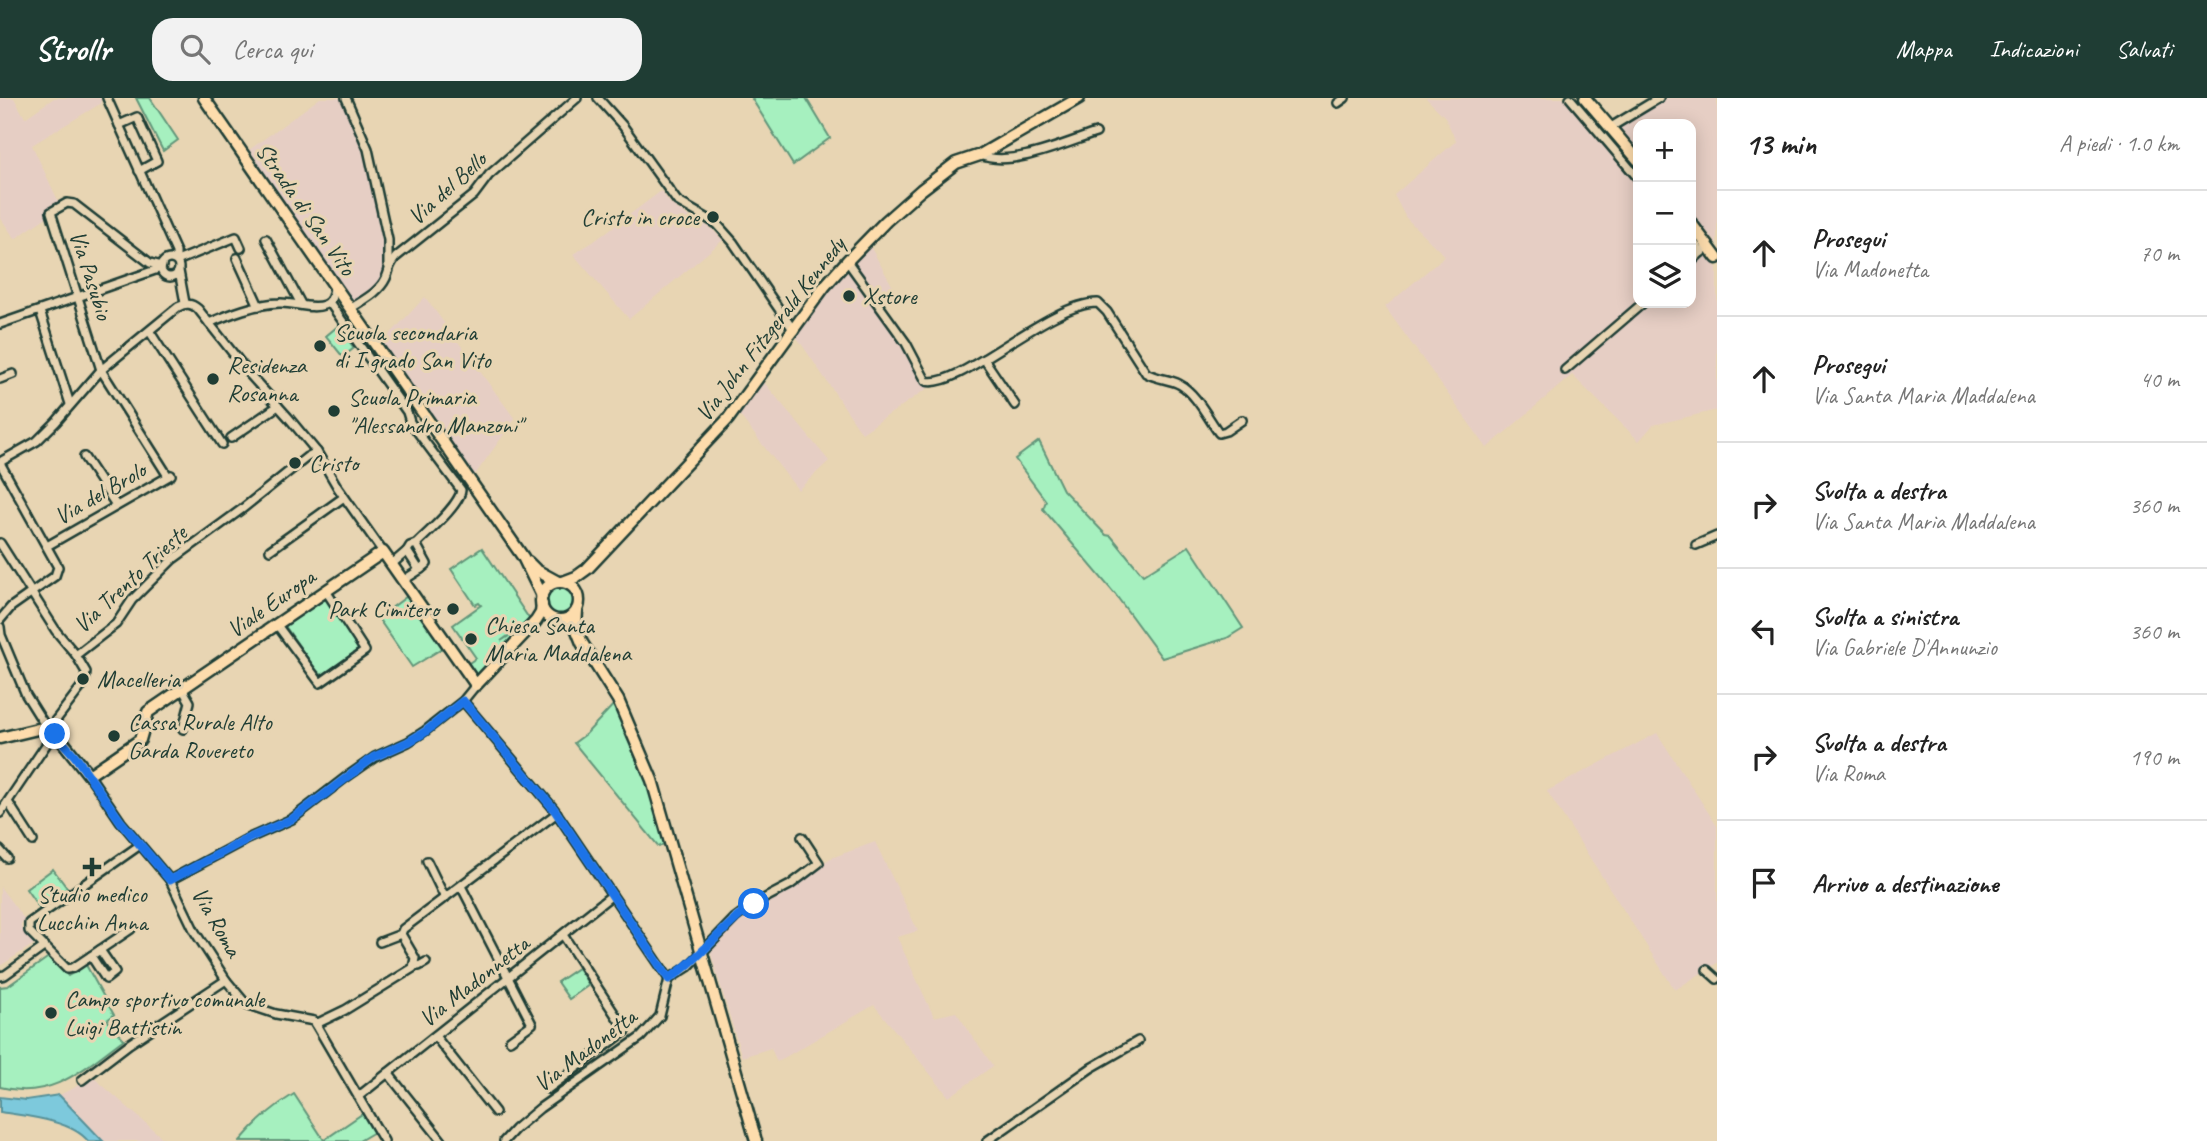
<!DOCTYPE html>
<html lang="it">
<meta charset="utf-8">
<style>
body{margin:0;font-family:Caveat,sans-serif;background:#f2f2f2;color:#222}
.controls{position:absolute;right:21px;top:21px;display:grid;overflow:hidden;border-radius:14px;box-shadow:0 4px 18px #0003}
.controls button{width:63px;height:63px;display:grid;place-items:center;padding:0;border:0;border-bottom:2px solid #e0e0e0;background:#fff;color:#222;font:35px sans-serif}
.stop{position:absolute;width:21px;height:21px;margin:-16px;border:5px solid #1a73e8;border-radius:50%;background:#fff}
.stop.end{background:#1a73e8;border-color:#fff;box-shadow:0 2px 7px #0008}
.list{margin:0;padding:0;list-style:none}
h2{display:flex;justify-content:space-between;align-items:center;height:91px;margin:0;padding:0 28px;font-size:30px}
h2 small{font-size:23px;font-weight:400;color:#767676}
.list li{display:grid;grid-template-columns:46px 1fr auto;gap:21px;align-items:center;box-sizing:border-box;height:126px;padding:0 28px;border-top:2px solid #e0e0e0}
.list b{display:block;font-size:26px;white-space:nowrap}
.list p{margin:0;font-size:23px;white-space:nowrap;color:#767676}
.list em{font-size:23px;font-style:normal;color:#767676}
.icon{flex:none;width:38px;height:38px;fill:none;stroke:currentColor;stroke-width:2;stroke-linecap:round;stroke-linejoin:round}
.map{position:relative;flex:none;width:1717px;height:1043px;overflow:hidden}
header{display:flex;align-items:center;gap:42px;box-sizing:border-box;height:98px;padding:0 35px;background:#1f3d34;color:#fff}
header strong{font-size:33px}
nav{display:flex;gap:38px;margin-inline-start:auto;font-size:24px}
.search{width:490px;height:63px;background:#f2f2f2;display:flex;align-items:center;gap:18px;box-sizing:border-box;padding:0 24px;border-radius:21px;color:#767676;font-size:26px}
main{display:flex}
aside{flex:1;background:#fff}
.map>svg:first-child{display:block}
.built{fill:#e6cec4}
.green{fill:#a6f0bf;stroke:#62967a;stroke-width:2}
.water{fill:#7dc9dc;stroke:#579199;stroke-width:2}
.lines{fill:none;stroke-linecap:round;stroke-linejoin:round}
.minor-casing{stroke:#1f3d34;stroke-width:12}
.major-casing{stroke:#1f3d34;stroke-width:15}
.minor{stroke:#e8d5b3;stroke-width:7}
.major{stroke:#fddcac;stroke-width:10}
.route{stroke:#1a73e8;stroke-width:9}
.poi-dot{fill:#1f3d34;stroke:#e8d5b3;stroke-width:2.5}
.labels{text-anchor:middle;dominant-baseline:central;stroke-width:6;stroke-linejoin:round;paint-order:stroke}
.street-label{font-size:24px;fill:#1f3d34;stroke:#e8d5b3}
.poi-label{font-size:24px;fill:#1f3d34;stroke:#e8d5b3;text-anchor:start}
</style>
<header>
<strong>Strollr</strong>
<div class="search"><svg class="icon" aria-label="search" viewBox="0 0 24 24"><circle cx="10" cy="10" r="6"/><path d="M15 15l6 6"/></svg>Cerca qui</div>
<nav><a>Mappa</a><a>Indicazioni</a><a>Salvati</a></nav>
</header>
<main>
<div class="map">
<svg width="1717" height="1043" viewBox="0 0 1717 1043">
<rect width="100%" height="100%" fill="#e8d5b3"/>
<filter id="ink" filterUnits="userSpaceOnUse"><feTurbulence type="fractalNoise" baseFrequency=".0143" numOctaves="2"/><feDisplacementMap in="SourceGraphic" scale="14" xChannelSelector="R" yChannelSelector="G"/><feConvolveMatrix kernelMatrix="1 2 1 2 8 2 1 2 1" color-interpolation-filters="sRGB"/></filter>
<g filter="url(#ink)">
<g class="built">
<path d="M 0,0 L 14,0 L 25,20 L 54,0 L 102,0 L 100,6 L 32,47 L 61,109 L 15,141 L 0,119 Z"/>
<path d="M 320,0 L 342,0 L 362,44 L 380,110 L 387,166 L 379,186 L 365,199 L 359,201 L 352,201 L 249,52 Z"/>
<path d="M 1426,0 L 1573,0 L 1638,73 L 1638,205 L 1691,205 L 1691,135 L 1717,170 L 1717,312 L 1653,327 L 1639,343 L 1572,277 L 1487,350 L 1385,209 L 1445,158 L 1406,120 L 1394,97 L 1456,43 L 1445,19 Z"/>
<path d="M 1666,0 L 1717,0 L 1717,146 L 1691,114 L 1691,26 L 1638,26 L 1638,53 L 1617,30 Z"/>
<path d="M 661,93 L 671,106 L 683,115 L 711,130 L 723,142 L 629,221 L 573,156 L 593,144 Z"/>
<path d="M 870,148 L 894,191 L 878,203 L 931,288 L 862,335 L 796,238 L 829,189 Z"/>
<path d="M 425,199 L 515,321 L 474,378 L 382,245 Z"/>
<path d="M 763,283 L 829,363 L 798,392 L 737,314 Z"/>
<path d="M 1657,635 L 1717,728 L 1717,865 L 1675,892 L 1547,693 Z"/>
<path d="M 875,744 L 918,833 L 897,839 L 934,919 L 956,914 L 993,968 L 949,999 L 874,907 L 777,964 L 771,950 L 742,959 L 708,846 L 731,823 L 831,760 Z"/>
<path d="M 0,789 L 25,822 L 21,826 L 21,829 L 34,846 L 0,868 Z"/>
<path d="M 91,977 L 166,1043 L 103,1043 L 59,997 L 74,990 Z"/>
</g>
<g class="green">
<path d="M 136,0 L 150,0 L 178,42 L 163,53 Z"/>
<path d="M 754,0 L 806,0 L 830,40 L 793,67 L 752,1 Z"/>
<path d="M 338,228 L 354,250 L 343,259 L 326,238 Z"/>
<path d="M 1039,343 L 1063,392 L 1106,437 L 1111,438 L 1143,477 L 1189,448 L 1243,530 L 1227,540 L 1162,560 L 1115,496 L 1043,411 L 1046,403 L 1015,361 Z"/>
<path d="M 482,450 L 530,522 L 501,543 L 531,524 L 479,579 L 472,577 L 466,567 L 476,560 L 453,527 L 481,507 L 479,505 L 475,507 L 451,471 Z"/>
<circle cx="561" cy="503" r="14"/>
<path d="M 410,496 L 446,548 L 412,569 L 378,520 Z"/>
<path d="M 326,500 L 361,550 L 322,577 L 316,572 L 285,528 Z"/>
<path d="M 616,604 L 635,646 L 666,744 L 659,749 L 574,645 L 586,636 Z"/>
<path d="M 53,771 L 67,790 L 40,811 L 26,791 Z"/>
<path d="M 50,858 L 68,878 L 86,867 L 114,917 L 107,922 L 124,941 C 84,970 53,1003 0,989 L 0,889 L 8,888 Z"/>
<path d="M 578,870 L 589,887 L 569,901 L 557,884 Z"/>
<path d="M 294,996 L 324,1042 L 365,1014 L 376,1033 L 359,1043 L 240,1043 C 256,1024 273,1009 294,996 Z"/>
</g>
<path class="water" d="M 59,997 L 103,1043 L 88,1043 C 71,1022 25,1018 0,1014 L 0,999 L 26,1002 Z"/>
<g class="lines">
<defs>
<g id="minor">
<path d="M 107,0 L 176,154 L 176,162"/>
<path d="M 346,0 L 368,51 L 388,142 L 388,167"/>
<path d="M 598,0 L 623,28 L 677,103 L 717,126 L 733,144 L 794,233"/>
<path d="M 1570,0 L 1638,80"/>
<path d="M 1338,5 L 1345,0"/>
<path d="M 119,27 L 137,19 L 157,63 L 139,73"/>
<path d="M 1611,29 L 1659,0"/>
<path d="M 980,57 C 1011,70 1065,45 1096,35"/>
<path d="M 266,141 L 301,206"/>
<path d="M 1691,141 L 1702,154"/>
<path d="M 237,160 L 259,208"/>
<circle cx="170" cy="170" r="9"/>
<path d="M 177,163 L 236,139 L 241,150"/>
<path d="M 847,163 L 906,245 L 926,283 C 958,293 1049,204 1098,205 L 1107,214 L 1146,275 C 1157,281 1169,281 1179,286 C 1196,295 1208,320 1219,335 L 1226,333 L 1242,322"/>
<path d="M 1691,164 L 1709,147"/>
<path d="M 162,168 L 150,165 L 74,106 L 67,105 L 51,114 L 101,272 L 168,378"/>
<path d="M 179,173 L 185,205"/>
<path d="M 329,204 L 407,314 L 410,324 L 461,392 C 460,407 428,434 416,446 L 410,448 L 407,453 L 392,466"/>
<path d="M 350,211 C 363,202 379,195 386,180 C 391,169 387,170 396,159 L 474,97 L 489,77 L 577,0"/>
<path d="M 40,213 L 70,306"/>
<path d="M 209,225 C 230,216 255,206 279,205 C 293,204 311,212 324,207 C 332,204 333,197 334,189"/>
<path d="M 0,226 L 161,170"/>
<path d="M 150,234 L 222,346"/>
<path d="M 984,261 L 1015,307"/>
<path d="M 1565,272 L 1643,205"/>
<path d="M 0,281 L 13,276"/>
<path d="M 231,340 L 278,308"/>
<path d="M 84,359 L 116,407"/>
<path d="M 0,364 L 37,343 L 56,324 L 101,272 L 178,209 C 186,205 191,205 198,211 L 251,278 L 288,319 L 317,354 L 338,390 L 383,454"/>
<path d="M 0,365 L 58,469 L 55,478 L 11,509 L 0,522"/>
<path d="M 0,445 L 56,533 L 76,557"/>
<path d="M 1696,447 L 1717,438"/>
<path d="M 47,448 L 171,377"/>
<path d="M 270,452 L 344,399"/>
<path d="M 407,453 L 418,470 L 421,471 L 427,466 L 416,446"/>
<path d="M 404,482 L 421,471"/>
<path d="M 277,527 L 320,585 L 365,553 L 326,493"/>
<path d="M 0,529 L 1,537 L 26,597 L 46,629"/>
<path d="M 183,592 L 190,604 L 183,631"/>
<path d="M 463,603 L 554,711 L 669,881"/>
<path d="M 49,631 L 85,584 L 86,574 L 76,557 L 116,526 L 132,502 L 172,462 L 242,411 L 307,359 L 317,354"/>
<path d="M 89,677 L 121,724 L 170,782 L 195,834 L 226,882 L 246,906 L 276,916 L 314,923 L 384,1043"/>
<path d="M 8,704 L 33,743"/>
<path d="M 0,715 L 54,635"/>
<path d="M 0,752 L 7,760"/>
<path d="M 427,763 L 445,800"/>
<path d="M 170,782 L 247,741 L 292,721 L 345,680 L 375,659 L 408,644 L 425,633 L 463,603 L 476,587"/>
<path d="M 461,788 L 532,926 L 510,942"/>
<path d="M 131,831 L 73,870 L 67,871 L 29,833 L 29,825 L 140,747"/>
<path d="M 380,844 L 401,836"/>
<path d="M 91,858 L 106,881 L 115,874 L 100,852"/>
<path d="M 414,867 L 419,868 L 426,864"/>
<path d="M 1707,872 L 1717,881"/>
<path d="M 0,878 L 5,877 L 44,849"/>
<path d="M 669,881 L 688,869 L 735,820 L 754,806 L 790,787 L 819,765 L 802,739"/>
<path d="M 316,926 L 345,912 L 413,870 L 415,860 L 401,836 L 403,831 L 557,715"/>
<path d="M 435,938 L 495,1014"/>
<path d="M 388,975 L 442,1043"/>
<path d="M 82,982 L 129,946 L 226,882"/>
<path d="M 548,991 L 626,933 L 563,837"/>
<path d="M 359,998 L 612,797"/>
<path d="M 504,1043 L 515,1031 L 540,1010 L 641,939 L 660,918 L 669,881"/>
<path d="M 987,1043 L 1091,970 L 1138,943"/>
</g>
<g id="major">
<path d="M 204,0 L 523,459 L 542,498"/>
<path d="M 1585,0 L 1638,62"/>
<path d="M 1691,125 L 1717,160"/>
<path d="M 528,464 L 536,472 L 558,484"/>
<path d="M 563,484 L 576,479 L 587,471 L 728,321 L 824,189 L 847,163 L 886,123 L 921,92 L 956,65 L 980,57 L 1079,0"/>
<circle cx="560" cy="503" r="19"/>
<path d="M 577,512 L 576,530 L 582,545 L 618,602 L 652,682 L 756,1043"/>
<path d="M 0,640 L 46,629 L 63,644 L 89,677 L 140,642 L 148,614 L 383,454 L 476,587 L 536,523 L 541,515 L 542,506"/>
</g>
</defs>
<use href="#minor" class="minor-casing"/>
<use href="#major" class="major-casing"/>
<use href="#minor" class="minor"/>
<use href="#major" class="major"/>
</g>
</g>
<g class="lines" filter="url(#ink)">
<path class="route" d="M 55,636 L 75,658 L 121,724 L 170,782 L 247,741 L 292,721 L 374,659 L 408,644 L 425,634 L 463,603 L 554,711 L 669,881 C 701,860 723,828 754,806"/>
</g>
<g class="poi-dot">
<circle cx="713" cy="119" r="7"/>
<circle cx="849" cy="198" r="7"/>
<circle cx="320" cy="248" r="7"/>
<circle cx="213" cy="281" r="7"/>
<circle cx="334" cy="313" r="7"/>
<circle cx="295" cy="365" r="7"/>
<circle cx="453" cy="511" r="7"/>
<circle cx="471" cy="541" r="7"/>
<circle cx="83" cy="581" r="7"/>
<circle cx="114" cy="638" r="7"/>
<path d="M88.5 758.5h7v7h7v7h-7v7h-7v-7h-7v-7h7z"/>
<circle cx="51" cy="915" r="7"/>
</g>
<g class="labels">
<g class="street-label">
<text transform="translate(447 90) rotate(-42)">Via del Bello</text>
<text transform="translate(306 111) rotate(55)">Strada di San Vito</text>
<text transform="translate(91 177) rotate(72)">Via Pasubio</text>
<text transform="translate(770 231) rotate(-52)">Via John Fitzgerald Kennedy</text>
<text transform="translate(100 395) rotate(-30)">Via del Brolo</text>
<text transform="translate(130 481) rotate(-43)">Via Trento Trieste</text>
<text transform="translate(271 505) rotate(-35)">Viale Europa</text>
<text transform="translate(217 824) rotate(60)">Via Roma</text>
<text transform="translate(474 883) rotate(-38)">Via Madonnetta</text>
<text transform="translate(585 952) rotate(-37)">Via Madonetta</text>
</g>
<g class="poi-label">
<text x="699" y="119" text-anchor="end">Cristo in croce</text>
<text x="863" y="198">Xstore</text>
<text x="334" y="234">Scuola secondaria<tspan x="334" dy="28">di I grado San Vito</tspan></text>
<text x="227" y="267">Residenza<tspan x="227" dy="28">Rosanna</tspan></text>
<text x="348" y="299">Scuola Primaria<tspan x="348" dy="28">"Alessandro Manzoni"</tspan></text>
<text x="309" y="365">Cristo</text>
<text x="439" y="511" text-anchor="end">Park Cimitero</text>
<text x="485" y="527">Chiesa Santa<tspan x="485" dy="28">Maria Maddalena</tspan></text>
<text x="97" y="581">Macelleria</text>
<text x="128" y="624">Cassa Rurale Alto<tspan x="128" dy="28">Garda Rovereto</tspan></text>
<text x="92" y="796" text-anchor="middle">Studio medico<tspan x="92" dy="28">Lucchin Anna</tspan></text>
<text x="65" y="901">Campo sportivo comunale<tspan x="65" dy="28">Luigi Battistin</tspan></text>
</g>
</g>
</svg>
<div class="controls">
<button>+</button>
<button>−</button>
<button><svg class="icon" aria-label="layers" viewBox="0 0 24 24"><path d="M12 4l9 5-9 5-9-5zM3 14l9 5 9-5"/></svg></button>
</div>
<div class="stop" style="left:754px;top:806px"></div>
<div class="stop end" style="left:55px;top:636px"></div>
</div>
<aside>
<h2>13 min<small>A piedi · 1.0 km</small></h2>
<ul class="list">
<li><svg class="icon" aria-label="ahead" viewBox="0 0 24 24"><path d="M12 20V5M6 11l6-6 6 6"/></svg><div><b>Prosegui</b><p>Via Madonetta</p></div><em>70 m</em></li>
<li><svg class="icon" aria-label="ahead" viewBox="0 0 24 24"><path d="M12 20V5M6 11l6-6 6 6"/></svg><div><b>Prosegui</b><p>Via Santa Maria Maddalena</p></div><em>40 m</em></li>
<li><svg class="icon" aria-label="right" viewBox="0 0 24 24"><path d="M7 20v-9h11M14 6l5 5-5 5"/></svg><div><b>Svolta a destra</b><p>Via Santa Maria Maddalena</p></div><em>360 m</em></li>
<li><svg class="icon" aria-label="left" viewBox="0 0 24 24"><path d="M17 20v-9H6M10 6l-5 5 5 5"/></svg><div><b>Svolta a sinistra</b><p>Via Gabriele D'Annunzio</p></div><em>360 m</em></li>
<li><svg class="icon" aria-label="right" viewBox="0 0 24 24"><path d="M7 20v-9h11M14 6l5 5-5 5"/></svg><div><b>Svolta a destra</b><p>Via Roma</p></div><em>190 m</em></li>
<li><svg class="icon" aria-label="arrive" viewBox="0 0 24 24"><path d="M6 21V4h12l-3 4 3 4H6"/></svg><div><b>Arrivo a destinazione</b></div></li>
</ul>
</aside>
</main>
